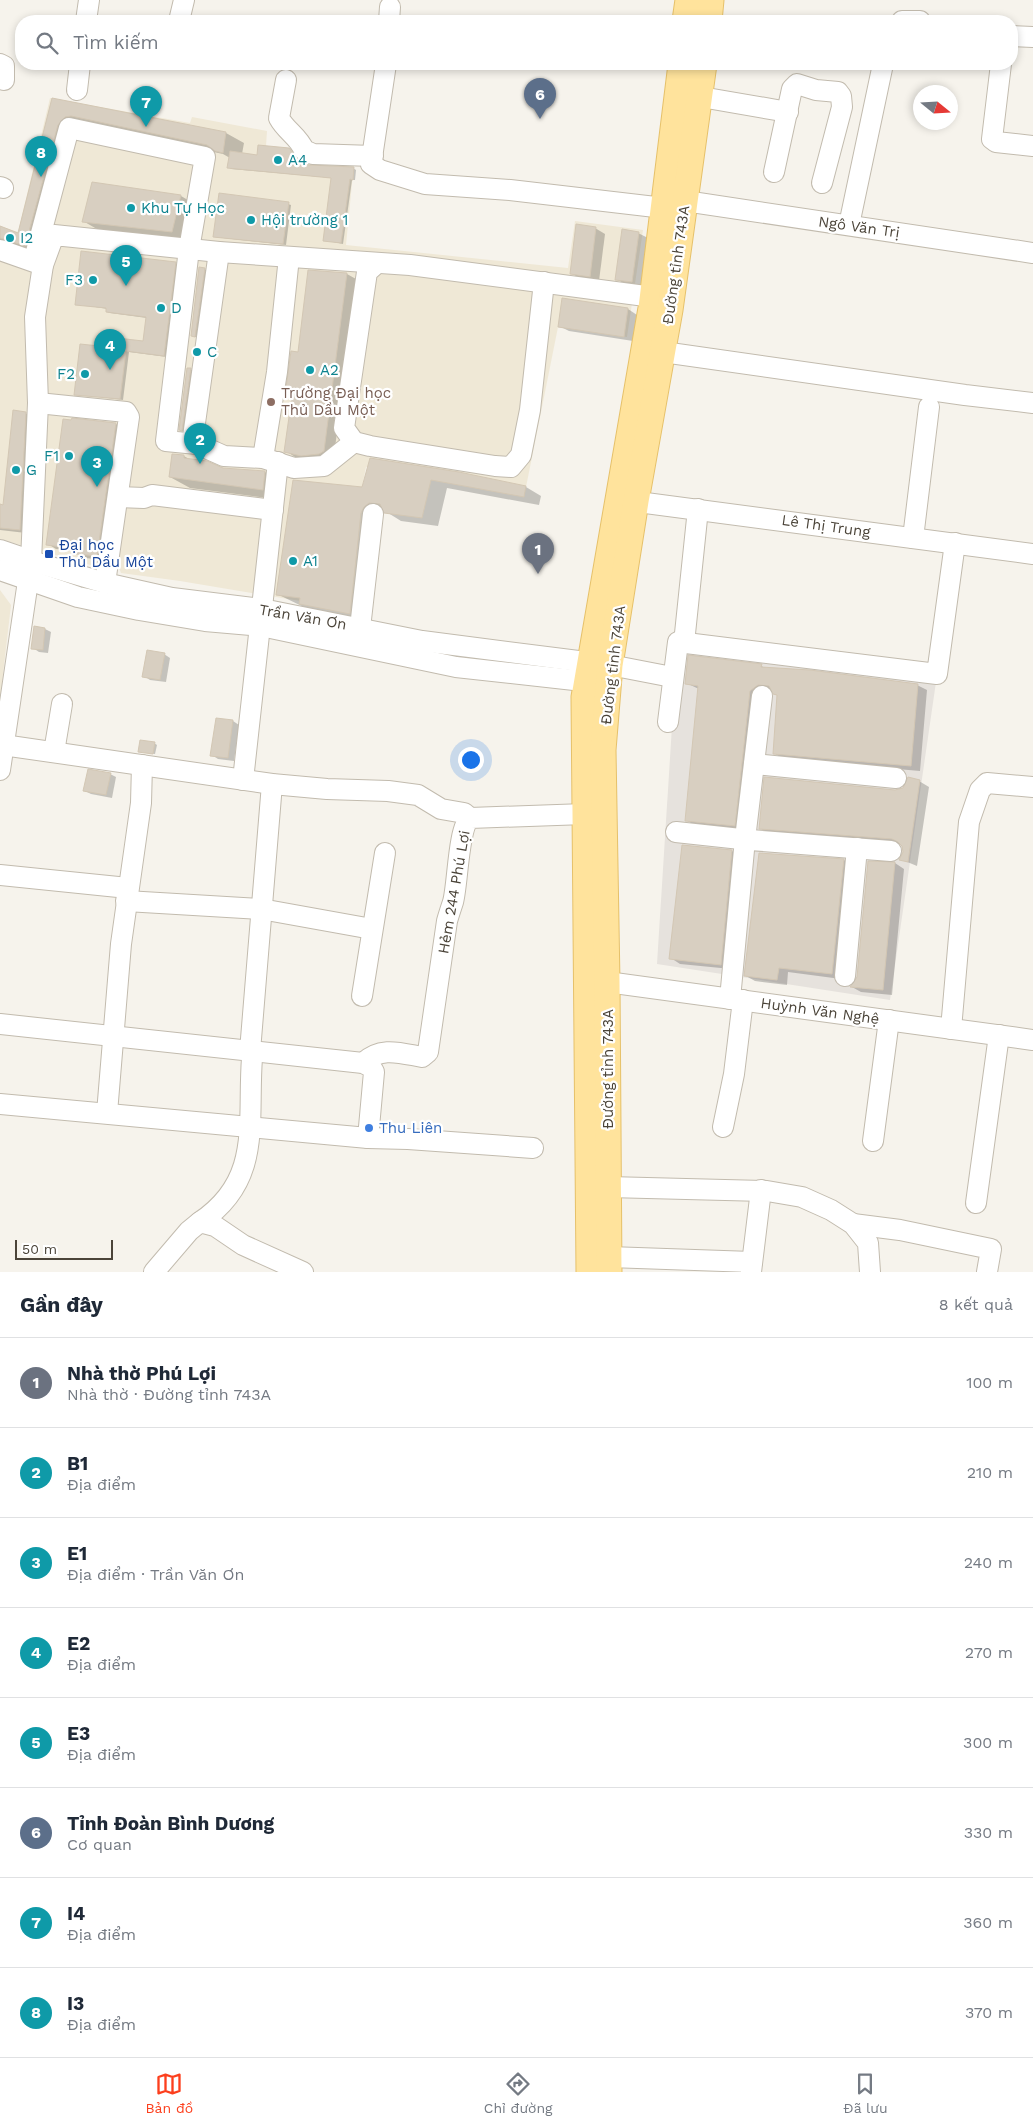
<!DOCTYPE html>
<html lang="vi">
<meta charset="utf-8">
<style>
body{margin:0;font-family:"Work Sans",sans-serif;background:#f2f2f3;color:#1f2937}
.compass{position:absolute;left:913px;top:85px;width:45px;height:45px;border-radius:50%;background:#fff;box-shadow:0 2px 8px #0003;rotate:108deg}
.scale{position:absolute;left:15px;bottom:12px;width:98px;box-sizing:border-box;padding-left:5px;border:2px solid #4b4439;border-top:0;font-size:14px;line-height:18px;white-space:nowrap;color:#4b4439;-webkit-text-stroke:4px #fff;paint-order:stroke}
.you{position:absolute;left:470px;top:759px;width:18px;height:18px;margin:-12px;border:4px solid #fff;border-radius:50%;background:#1a73e8;box-shadow:0 0 0 8px #1a73e833}
.badge{display:grid;place-items:center;width:32px;height:32px;border-radius:50%;background:#fc3f1d;color:#fff;font-size:16px;font-weight:700}
.pin{position:absolute;translate:-50% -41px;filter:drop-shadow(0 1px 2px #0008)}
.pin::after{content:'';position:absolute;top:26px;width:18px;height:15px;background:inherit;clip-path:polygon(0 0,100% 0,50% 100%)}
.list{margin:0;padding:0;list-style:none}
h2{display:flex;justify-content:space-between;align-items:center;height:65px;margin:0;padding:0 20px;font-size:21px}
h2 small{font-size:16px;font-weight:400;color:#747a83}
.list li{display:grid;grid-template-columns:32px 1fr auto;gap:15px;align-items:center;box-sizing:border-box;height:90px;padding:0 20px;border-top:1px solid #e0e1e3}
.list b{display:block;font-size:19px;white-space:nowrap}
.list p{margin:0;font-size:16px;white-space:nowrap;color:#747a83}
.list em{font-size:16px;font-style:normal;color:#747a83}
.icon{flex:none;width:28px;height:28px;fill:none;stroke:currentColor;stroke-width:2;stroke-linecap:round;stroke-linejoin:round}
.map{position:relative;flex:none;width:1033px;height:1272px;overflow:hidden}
.search{position:absolute;background:#fff;box-shadow:0 2px 8px #0003;left:15px;right:15px;top:15px;height:55px;display:flex;align-items:center;gap:12px;box-sizing:border-box;padding:0 18px;border-radius:20px;color:#747a83;font-size:19px}
.sheet{height:785px;background:#fff}
nav{display:flex;justify-content:space-around;align-items:center;box-sizing:border-box;height:70px;border-top:1px solid #e0e1e3;background:#fff;font-size:14px;color:#747a83}
nav a{display:grid;justify-items:center;gap:2px}
nav .on{color:#fc3f1d}
.map>svg:first-child{display:block}
.industrial{fill:#e6e2dd}
.education{fill:#efe8d6}
.shadow{fill:#0003}
.building{fill:#d8cfc1;stroke:#d3c7b4}
.lines{fill:none;stroke-linecap:round;stroke-linejoin:round}
.minor-casing{stroke:#c2bbae;stroke-width:22}
.major-casing{stroke:#e6c16a;stroke-width:27}
.minor{stroke:#fff;stroke-width:20}
.major{stroke:#ffe39c;stroke-width:25}
.culture-dot{fill:#0f9aa8;stroke:#fff;stroke-width:2}
.education-dot{fill:#8d6e63;stroke:#fff;stroke-width:2}
.transit-dot{fill:#1a4fb4;stroke:#fff;stroke-width:2}
.shop-dot{fill:#3f7fe0;stroke:#fff;stroke-width:2}
.labels{text-anchor:middle;dominant-baseline:central;stroke-width:4.5;stroke-linejoin:round;paint-order:stroke}
.culture-label{font-size:15px;fill:#0d838f;stroke:#fff;text-anchor:start}
.street-label{font-size:15px;fill:#4b4439;stroke:#fff}
.education-label{font-size:15px;fill:#785e54;stroke:#fff;text-anchor:start}
.transit-label{font-size:15px;fill:#164399;stroke:#fff;text-anchor:start}
.shop-label{font-size:15px;fill:#366cbe;stroke:#fff;text-anchor:start}
</style>
<div class="map">
<svg width="1033" height="1272" viewBox="0 0 1033 1272">
<rect width="100%" height="100%" fill="#f6f3ec"/>
<path class="industrial" d="M 677,647 L 936,682 L 890,1000 L 657,964 Z"/>
<g class="education">
<path d="M 50,98 L 190,123 L 192,117 L 267,131 L 266,146 L 301,149 L 354,163 L 346,245 L 568,268 L 575,221 L 643,230 L 627,337 L 558,327 L 524,497 L 366,467 L 362,487 L 309,521 L 300,601 L 180,581 L 121,573 L 118,565 L 94,566 L 0,539 L 0,226 L 18,232 Z"/>
<path d="M 0,590 L 11,605 L 0,700 Z"/>
</g>
<g class="shadow">
<path d="M 53,99 L 226,133 L 244,143 L 242,154 L 258,157 L 288,149 L 301,163 L 308,166 L 353,168 L 356,170 L 355,180 L 352,180 L 343,244 L 324,240 L 333,178 L 231,169 L 229,167 L 230,158 L 223,154 L 90,126 L 75,135 L 43,256 L 0,247 L 0,227 L 19,234 Z"/>
<path d="M 93,183 L 181,196 L 200,207 L 191,242 L 102,232 L 83,221 Z"/>
<path d="M 288,204 L 291,205 L 286,245 L 214,237 Z"/>
<path d="M 595,228 L 605,234 L 599,281 L 581,279 L 571,273 Z"/>
<path d="M 638,233 L 648,238 L 641,287 L 626,285 L 617,279 Z"/>
<path d="M 175,263 L 178,265 L 167,357 L 129,352 L 123,400 L 76,394 L 100,348 L 144,342 L 147,318 L 110,313 L 107,312 L 108,309 L 76,304 Z"/>
<path d="M 204,269 L 224,280 L 211,346 L 192,335 Z"/>
<path d="M 347,274 L 356,279 L 334,456 L 312,460 L 295,457 L 286,451 L 294,390 L 288,387 L 299,354 Z"/>
<path d="M 628,309 L 637,315 L 633,341 L 569,331 L 559,326 Z"/>
<path d="M 190,369 L 210,380 L 200,441 L 181,430 Z"/>
<path d="M 25,413 L 31,416 L 26,533 L 0,530 L 0,506 L 4,506 Z"/>
<path d="M 116,424 L 124,429 L 105,560 L 85,558 L 77,551 L 56,549 L 48,544 Z"/>
<path d="M 184,456 L 192,461 L 223,469 L 265,472 L 284,483 L 282,500 L 190,488 L 170,477 Z"/>
<path d="M 459,474 L 526,487 L 541,496 L 539,505 L 447,488 L 438,526 L 401,521 L 385,511 L 379,515 L 365,622 L 316,613 L 277,594 L 363,488 Z"/>
<path d="M 45,629 L 51,632 L 48,653 L 39,652 L 33,648 Z"/>
<path d="M 164,654 L 170,658 L 166,682 L 150,680 L 144,676 Z"/>
<path d="M 761,666 L 766,668 L 917,685 L 927,690 L 920,771 L 783,759 L 774,753 L 778,696 L 772,689 L 767,690 L 744,831 L 696,826 L 686,820 L 699,689 L 686,683 Z"/>
<path d="M 217,719 L 233,721 L 239,725 L 234,761 L 218,759 L 212,755 Z"/>
<path d="M 154,743 L 157,745 L 155,754 L 142,752 Z"/>
<path d="M 110,774 L 116,777 L 112,798 L 91,794 L 85,791 Z"/>
<path d="M 919,781 L 929,787 L 917,866 L 900,859 L 904,853 L 902,844 L 770,834 L 760,828 L 904,789 Z"/>
<path d="M 732,851 L 741,857 L 731,969 L 680,964 L 671,958 Z"/>
<path d="M 844,860 L 853,866 L 841,979 L 788,972 L 787,985 L 755,981 L 746,976 Z"/>
<path d="M 895,863 L 904,869 L 892,995 L 861,992 L 852,987 L 858,978 Z"/>
</g>
<g class="building">
<path d="M 52,98 L 226,132 L 223,153 L 215,151 L 207,145 L 71,116 L 65,117 L 58,125 L 25,246 L 0,238 L 0,226 L 18,233 Z"/>
<path d="M 258,145 L 289,148 L 299,160 L 309,165 L 354,167 L 353,180 L 350,179 L 341,243 L 323,241 L 331,178 L 227,168 L 230,151 L 257,155 Z"/>
<path d="M 92,182 L 181,195 L 172,232 L 82,222 Z"/>
<path d="M 219,193 L 289,202 L 283,244 L 213,237 Z"/>
<path d="M 576,224 L 596,227 L 590,277 L 570,274 Z"/>
<path d="M 622,229 L 639,232 L 632,282 L 615,280 Z"/>
<path d="M 81,251 L 176,262 L 164,356 L 126,351 L 120,399 L 74,395 L 80,344 L 99,346 L 100,336 L 143,341 L 146,317 L 106,312 L 106,308 L 75,305 Z"/>
<path d="M 199,267 L 205,268 L 195,337 L 191,336 Z"/>
<path d="M 308,270 L 347,273 L 324,451 L 319,454 L 301,456 L 284,452 L 293,389 L 286,388 L 291,351 L 298,352 Z"/>
<path d="M 562,298 L 628,308 L 624,337 L 558,327 Z"/>
<path d="M 187,368 L 191,368 L 182,431 L 179,430 Z"/>
<path d="M 13,410 L 26,412 L 20,530 L 0,528 L 0,504 L 3,505 Z"/>
<path d="M 72,418 L 116,423 L 97,556 L 76,554 L 77,549 L 46,545 L 63,419 L 71,420 Z"/>
<path d="M 172,454 L 184,455 L 184,458 L 207,461 L 223,468 L 265,471 L 263,490 L 169,477 Z"/>
<path d="M 370,458 L 459,472 L 526,486 L 524,497 L 431,480 L 422,518 L 384,513 L 380,504 L 369,503 L 364,507 L 361,513 L 350,614 L 299,604 L 300,598 L 276,595 L 293,480 L 362,487 Z"/>
<path d="M 34,626 L 45,628 L 43,650 L 31,649 Z"/>
<path d="M 147,650 L 165,653 L 160,680 L 142,677 Z"/>
<path d="M 688,655 L 762,664 L 761,667 L 810,670 L 918,684 L 911,766 L 773,754 L 777,695 L 773,694 L 769,686 L 758,685 L 750,691 L 735,826 L 685,821 L 698,686 L 685,684 Z"/>
<path d="M 216,718 L 233,720 L 228,758 L 210,756 Z"/>
<path d="M 140,740 L 155,742 L 153,754 L 138,752 Z"/>
<path d="M 88,769 L 111,773 L 106,795 L 83,791 Z"/>
<path d="M 764,777 L 895,790 L 903,788 L 908,777 L 920,780 L 908,862 L 899,860 L 903,852 L 902,846 L 898,842 L 892,839 L 759,829 Z"/>
<path d="M 682,845 L 732,850 L 721,965 L 669,959 Z"/>
<path d="M 759,853 L 844,859 L 832,974 L 779,968 L 777,980 L 744,976 Z"/>
<path d="M 868,861 L 895,862 L 883,990 L 850,987 L 857,977 Z"/>
</g>
<g class="lines">
<defs>
<g id="minor">
<path d="M 86,21 L 89,0"/>
<path d="M 179,21 L 184,0"/>
<path d="M 389,21 L 390,7"/>
<path d="M 902,21 L 920,21"/>
<path d="M 1012,36 L 1033,37"/>
<path d="M 0,64 L 4,66 L 4,80"/>
<path d="M 386,64 L 371,164 L 380,170 L 425,184 L 510,190 L 664,208"/>
<path d="M 1001,64 L 992,139 L 996,142 L 1033,146"/>
<path d="M 286,80 L 279,118 C 286,131 298,136 304,150 L 313,154 L 373,156"/>
<path d="M 77,90 L 80,64"/>
<path d="M 701,97 L 788,112"/>
<path d="M 774,172 L 792,89 L 797,84 L 816,90 L 838,92 L 841,96 L 842,107 L 822,183"/>
<path d="M 0,187 L 3,188"/>
<path d="M 685,201 L 1033,253"/>
<path d="M 849,225 L 883,64"/>
<path d="M 0,250 L 43,265"/>
<path d="M 36,252 L 69,128 L 205,157 L 189,249 L 166,441 L 197,444"/>
<path d="M 219,252 L 193,437 L 197,444 L 224,456 L 263,458 L 294,468 L 324,466 L 354,442"/>
<path d="M 376,264 L 367,272 L 344,428 L 354,442 L 370,446 L 495,466 L 511,467 L 521,455 L 530,410 L 544,282"/>
<path d="M 663,352 L 965,395 L 1033,403"/>
<path d="M 38,403 L 126,412 L 129,417 L 105,583"/>
<path d="M 263,458 L 277,372 L 289,257"/>
<path d="M 118,497 L 144,498 L 152,495 L 273,510"/>
<path d="M 623,500 L 1033,554"/>
<path d="M 913,538 L 929,407"/>
<path d="M 0,550 L 41,564 L 105,583 L 172,598 L 262,609 L 422,641 L 610,665 L 672,677"/>
<path d="M 31,561 L 38,403 L 35,317 L 43,265 L 54,235 L 219,252 L 410,265 L 653,297"/>
<path d="M 0,570 L 78,597 L 139,610 L 205,621 L 261,626 L 456,667 L 601,683"/>
<path d="M 360,628 L 373,514"/>
<path d="M 684,643 L 698,509"/>
<path d="M 668,722 L 678,642 L 937,674 L 955,543"/>
<path d="M 3,745 L 272,784 L 327,789 L 388,791 L 418,795 L 441,809 L 464,813 L 470,818"/>
<path d="M 54,752 L 62,704"/>
<path d="M 754,764 L 896,778"/>
<path d="M 0,770 L 28,581"/>
<path d="M 243,780 L 278,462"/>
<path d="M 676,832 L 750,840 L 891,851"/>
<path d="M 0,875 L 128,888"/>
<path d="M 126,901 L 261,909 L 372,929"/>
<path d="M 845,976 L 857,848"/>
<path d="M 594,982 L 607,982 L 1033,1040"/>
<path d="M 362,996 L 385,853"/>
<path d="M 730,999 L 745,839 L 762,696"/>
<path d="M 0,1024 L 363,1063 L 371,1067 L 374,1072 L 368,1138"/>
<path d="M 951,1029 L 969,822 L 980,790 L 987,783 L 1033,787"/>
<path d="M 363,1063 C 381,1046 400,1053 422,1057 L 428,1052 L 447,921 C 449,914 451,908 453,902 C 458,884 458,828 470,818 L 585,814"/>
<path d="M 0,1104 L 368,1138 L 408,1139 L 533,1148"/>
<path d="M 107,1113 L 121,944 L 141,803 L 142,765"/>
<path d="M 723,1127 L 734,1074 L 743,1000"/>
<path d="M 873,1141 L 889,1020"/>
<path d="M 608,1187 L 767,1191 L 802,1197 L 831,1210 L 853,1224 L 868,1243 L 870,1272"/>
<path d="M 976,1203 L 999,1035"/>
<path d="M 200,1222 C 263,1180 247,1122 252,1058 L 250,1051 L 272,784"/>
<path d="M 853,1224 L 900,1230 L 991,1249 L 987,1272"/>
<path d="M 609,1257 L 752,1262"/>
<path d="M 154,1272 L 189,1231 L 200,1222 L 215,1226 L 243,1245 L 303,1272"/>
<path d="M 751,1272 L 761,1190"/>
</g>
<g id="major">
<path d="M 685,21 L 688,0"/>
<path d="M 709,21 L 711,0"/>
<path d="M 589,1272 L 584,697 L 651,308 L 681,64"/>
<path d="M 609,1272 L 607,982 L 603,750 L 610,665 L 636,501 L 670,310 L 704,64"/>
</g>
</defs>
<use href="#minor" class="minor-casing"/>
<use href="#major" class="major-casing"/>
<use href="#minor" class="minor"/>
<use href="#major" class="major"/>
</g>
<g class="culture-dot">
<circle cx="278" cy="160" r="5"/>
<circle cx="131" cy="208" r="5"/>
<circle cx="251" cy="220" r="5"/>
<circle cx="10" cy="238" r="5"/>
<circle cx="93" cy="280" r="5"/>
<circle cx="161" cy="308" r="5"/>
<circle cx="197" cy="352" r="5"/>
<circle cx="310" cy="370" r="5"/>
<circle cx="85" cy="374" r="5"/>
<circle cx="69" cy="456" r="5"/>
<circle cx="16" cy="470" r="5"/>
<circle cx="293" cy="561" r="5"/>
</g>
<circle class="education-dot" cx="271" cy="402" r="5"/>
<rect class="transit-dot" x="44" y="549" width="10" height="10" rx="2.5"/>
<circle class="shop-dot" cx="369" cy="1128" r="5"/>
<g class="labels">
<g class="culture-label">
<text x="288" y="160">A4</text>
<text x="141" y="208">Khu Tự Học</text>
<text x="261" y="220">Hội trường 1</text>
<text x="20" y="238">I2</text>
<text x="83" y="280" text-anchor="end">F3</text>
<text x="171" y="308">D</text>
<text x="207" y="352">C</text>
<text x="320" y="370">A2</text>
<text x="75" y="374" text-anchor="end">F2</text>
<text x="59" y="456" text-anchor="end">F1</text>
<text x="26" y="470">G</text>
<text x="303" y="561">A1</text>
</g>
<g class="street-label">
<text transform="translate(859 227) rotate(8)">Ngô Văn Trị</text>
<text transform="translate(676 265) rotate(-82)">Đường tỉnh 743A</text>
<text transform="translate(826 526) rotate(8)">Lê Thị Trung</text>
<text transform="translate(303 617) rotate(10)">Trần Văn Ơn</text>
<text transform="translate(613 665) rotate(-83)">Đường tỉnh 743A</text>
<text transform="translate(454 892) rotate(-80)">Hẻm 244 Phú Lợi</text>
<text transform="translate(820 1011) rotate(8)">Huỳnh Văn Nghệ</text>
<text transform="translate(608 1069) rotate(-90)">Đường tỉnh 743A</text>
</g>
<g class="education-label">
<text x="281" y="393">Trường Đại học<tspan x="281" dy="17">Thủ Dầu Một</tspan></text>
</g>
<g class="transit-label">
<text x="59" y="545">Đại học<tspan x="59" dy="17">Thủ Dầu Một</tspan></text>
</g>
<g class="shop-label">
<text x="379" y="1128">Thu Liên</text>
</g>
</g>
</svg>
<svg class="compass" viewBox="-18 -18 36 36"><path d="M0-13l5 13h-10z" fill="#e53935"/><path d="M0 13l5-13h-10z" fill="#747a83"/></svg>
<div class="scale">50 m</div>
<div class="you"></div>
<div class="pin badge" style="left:538px;top:574px;background:#6b7280">1</div>
<div class="pin badge" style="left:200px;top:464px;background:#0f9aa8">2</div>
<div class="pin badge" style="left:97px;top:487px;background:#0f9aa8">3</div>
<div class="pin badge" style="left:110px;top:370px;background:#0f9aa8">4</div>
<div class="pin badge" style="left:126px;top:286px;background:#0f9aa8">5</div>
<div class="pin badge" style="left:540px;top:119px;background:#5c6f8a">6</div>
<div class="pin badge" style="left:146px;top:127px;background:#0f9aa8">7</div>
<div class="pin badge" style="left:41px;top:177px;background:#0f9aa8">8</div>
<div class="search"><svg class="icon" aria-label="search" viewBox="0 0 24 24"><circle cx="10" cy="10" r="6"/><path d="M15 15l6 6"/></svg>Tìm kiếm</div>
</div>
<section class="sheet">
<h2>Gần đây<small>8 kết quả</small></h2>
<ul class="list">
<li><span class="badge" style="background:#6b7280">1</span><div><b>Nhà thờ Phú Lợi</b><p>Nhà thờ · Đường tỉnh 743A</p></div><em>100 m</em></li>
<li><span class="badge" style="background:#0f9aa8">2</span><div><b>B1</b><p>Địa điểm</p></div><em>210 m</em></li>
<li><span class="badge" style="background:#0f9aa8">3</span><div><b>E1</b><p>Địa điểm · Trần Văn Ơn</p></div><em>240 m</em></li>
<li><span class="badge" style="background:#0f9aa8">4</span><div><b>E2</b><p>Địa điểm</p></div><em>270 m</em></li>
<li><span class="badge" style="background:#0f9aa8">5</span><div><b>E3</b><p>Địa điểm</p></div><em>300 m</em></li>
<li><span class="badge" style="background:#5c6f8a">6</span><div><b>Tỉnh Đoàn Bình Dương</b><p>Cơ quan</p></div><em>330 m</em></li>
<li><span class="badge" style="background:#0f9aa8">7</span><div><b>I4</b><p>Địa điểm</p></div><em>360 m</em></li>
<li><span class="badge" style="background:#0f9aa8">8</span><div><b>I3</b><p>Địa điểm</p></div><em>370 m</em></li>
</ul>
</section>
<nav>
<a class="on"><svg class="icon" aria-label="map" viewBox="0 0 24 24"><path d="M3 6l6-2 6 2 6-2v14l-6 2-6-2-6 2zM9 4v14M15 6v14"/></svg>Bản đồ</a>
<a><svg class="icon" aria-label="directions" viewBox="0 0 24 24"><path d="M12 3l9 9-9 9-9-9zM9 14v-3h6M13 9l2 2-2 2"/></svg>Chỉ đường</a>
<a><svg class="icon" aria-label="saved" viewBox="0 0 24 24"><path d="M7 4h10v16l-5-4-5 4z"/></svg>Đã lưu</a>
</nav>
